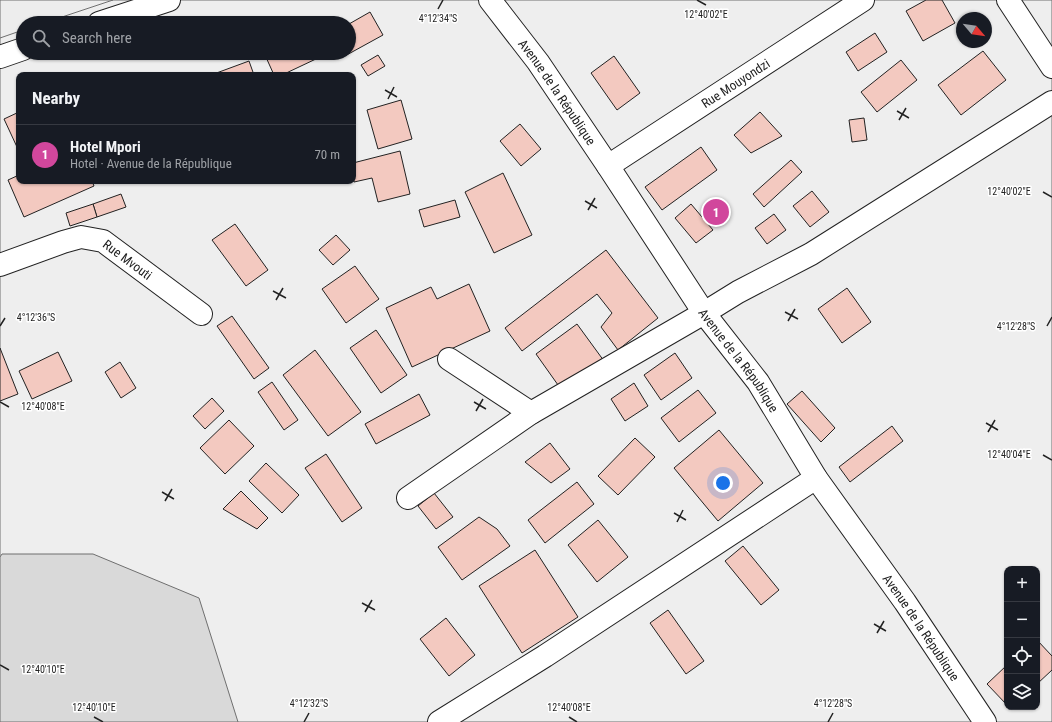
<!DOCTYPE html>
<meta charset="utf-8">
<style>
body{margin:0;font-family:"Roboto Condensed",sans-serif;background:#242831;color:#f1f3f6}
.controls{position:absolute;right:12px;bottom:12px;display:grid;overflow:hidden;border-radius:8px;box-shadow:0 1px 3px #0004}
.controls button{width:36px;height:36px;display:grid;place-items:center;padding:0;border:0;border-bottom:1px solid #363941;background:#171b24;color:#f1f3f6;font:20px sans-serif}
.compass{position:absolute;left:956px;top:12px;width:36px;height:36px;border-radius:50%;background:#171b24;box-shadow:0 1px 3px #0004;rotate:119deg}
.you{position:absolute;left:723px;top:483px;width:14px;height:14px;margin:-10px;border:3px solid #fff;border-radius:50%;background:#1a73e8;box-shadow:0 0 0 6px #1a73e833}
.badge{display:grid;place-items:center;width:26px;height:26px;border-radius:50%;background:#c62828;color:#fff;font-size:13px;font-weight:700}
.pin{position:absolute;translate:-50% -50%;border:2px solid #fff;box-shadow:0 1px 4px #0006}
.list{margin:0;padding:0;list-style:none}
h2{display:flex;justify-content:space-between;align-items:center;height:52px;margin:0;padding:0 16px;font-size:17px}
h2 small{font-size:13px;font-weight:400;color:#9ea1a6}
.list li{display:grid;grid-template-columns:26px 1fr auto;gap:12px;align-items:center;box-sizing:border-box;height:60px;padding:0 16px;border-top:1px solid #363941}
.list b{display:block;font-size:15px;white-space:nowrap}
.list p{margin:0;font-size:13px;white-space:nowrap;color:#9ea1a6}
.list em{font-size:13px;font-style:normal;color:#9ea1a6}
.icon{flex:none;width:22px;height:22px;fill:none;stroke:currentColor;stroke-width:2;stroke-linecap:round;stroke-linejoin:round}
.map{position:relative;flex:none;width:1052px;height:722px;overflow:hidden}
.search{position:absolute;background:#171b24;box-shadow:0 1px 3px #0004;left:16px;top:16px;width:340px;height:44px;display:flex;align-items:center;gap:10px;box-sizing:border-box;padding:0 14px;border-radius:22px;color:#9ea1a6;font-size:15px}
.panel{position:absolute;background:#171b24;box-shadow:0 1px 3px #0004;left:16px;top:72px;width:340px;height:112px;border-radius:8px}
.map>svg:first-child{display:block}
.green{fill:#eee;stroke:#6f6f6f;fill-rule:evenodd}
.parking{fill:#ededed;stroke:#6f6f6f}
.water{fill:#d9d9d9;stroke:#6f6f6f}
.building{fill:#f3c9c0;stroke:#222}
.lines{fill:none;stroke-linecap:round;stroke-linejoin:round}
.minor-casing{stroke:#222;stroke-width:24}
.tertiary-casing{stroke:#222;stroke-width:24}
.minor{stroke:#fff;stroke-width:22}
.tertiary{stroke:#fff;stroke-width:22}
.ticks{fill:none;stroke:#222;stroke-width:1.5}
.labels{text-anchor:middle;dominant-baseline:central;stroke-width:3;stroke-linejoin:round;paint-order:stroke}
.street-label{font-size:13px;fill:#222;stroke:#fff}
.ticks-label{font-size:10px;text-anchor:middle;fill:#222;stroke:#fff;stroke-width:3;stroke-linejoin:round;paint-order:stroke}
</style>
<div class="map">
<svg width="1052" height="722" viewBox="0 0 1052 722">
<rect width="100%" height="100%" fill="#fff"/>
<path class="green" d="M 0,0 L 1052,0 L 1052,722 L 0,722 ZM 962,18 L 986,18 L 986,42 L 962,42 ZM 23,23 L 349,23 L 349,53 L 23,53 ZM 19,75 L 353,75 L 353,181 L 19,181 ZM 1007,569 L 1037,569 L 1037,707 L 1007,707 Z"/>
<path class="parking" d="M 0,0 L 113,0 L 44,23 L 23,23 L 23,30 L 0,38 Z"/>
<path class="water" d="M 2,554 L 93,554 L 199,598 L 238,722 L 0,722 L 0,557 Z"/>
<g class="building">
<path d="M 926,0 L 942,0 L 955,23 L 923,41 L 906,11 Z"/>
<path d="M 370,12 L 383,35 L 343,57 L 341,53 L 349,53 L 349,24 Z"/>
<path d="M 875,33 L 887,52 L 858,71 L 846,52 Z"/>
<path d="M 983,51 L 1006,80 L 961,115 L 938,85 Z"/>
<path d="M 268,53 L 315,53 L 318,58 L 282,75 L 274,75 L 265,55 Z"/>
<path d="M 378,55 L 385,66 L 368,76 L 361,65 Z"/>
<path d="M 614,56 L 640,93 L 617,110 L 591,73 Z"/>
<path d="M 901,60 L 917,80 L 877,112 L 861,92 Z"/>
<path d="M 249,61 L 254,75 L 211,75 Z"/>
<path d="M 401,100 L 412,139 L 378,149 L 367,110 Z"/>
<path d="M 19,112 L 19,146 L 17,147 L 4,119 Z"/>
<path d="M 760,112 L 782,136 L 751,153 L 734,135 Z"/>
<path d="M 864,118 L 867,140 L 852,142 L 849,120 Z"/>
<path d="M 520,124 L 541,149 L 521,166 L 500,141 Z"/>
<path d="M 701,147 L 717,170 L 662,210 L 645,187 Z"/>
<path d="M 400,151 L 410,194 L 378,202 L 372,178 L 354,182 L 353,163 Z"/>
<path d="M 791,160 L 802,172 L 764,207 L 753,194 Z"/>
<path d="M 503,173 L 532,235 L 494,253 L 465,192 Z"/>
<path d="M 19,175 L 19,181 L 92,181 L 94,186 L 24,217 L 8,180 Z"/>
<path d="M 812,191 L 829,212 L 810,227 L 793,206 Z"/>
<path d="M 121,194 L 126,207 L 97,217 L 93,204 Z"/>
<path d="M 455,200 L 460,217 L 424,227 L 419,210 Z"/>
<path d="M 93,204 L 97,217 L 70,226 L 66,213 Z"/>
<path d="M 691,204 L 713,230 L 696,243 L 675,218 Z"/>
<path d="M 774,214 L 786,230 L 767,244 L 755,228 Z"/>
<path d="M 235,224 L 268,270 L 246,286 L 212,240 Z"/>
<path d="M 336,235 L 350,250 L 333,265 L 319,250 Z"/>
<path d="M 606,250 L 658,318 L 618,350 L 601,327 L 612,313 L 597,294 L 522,351 L 505,328 Z"/>
<path d="M 355,266 L 379,299 L 346,323 L 322,289 Z"/>
<path d="M 469,284 L 490,331 L 412,367 L 386,308 L 431,287 L 437,299 Z"/>
<path d="M 847,288 L 871,322 L 842,343 L 818,309 Z"/>
<path d="M 232,316 L 269,368 L 254,379 L 217,326 Z"/>
<path d="M 577,324 L 604,361 L 563,392 L 536,354 Z"/>
<path d="M 376,330 L 407,375 L 381,393 L 350,348 Z"/>
<path d="M 0,348 L 18,394 L 0,401 Z"/>
<path d="M 315,350 L 361,412 L 328,436 L 283,375 Z"/>
<path d="M 58,352 L 72,381 L 32,399 L 19,371 Z"/>
<path d="M 675,353 L 692,378 L 661,400 L 644,375 Z"/>
<path d="M 120,362 L 136,388 L 121,398 L 105,372 Z"/>
<path d="M 272,382 L 298,420 L 284,430 L 258,392 Z"/>
<path d="M 634,383 L 648,406 L 625,421 L 611,399 Z"/>
<path d="M 698,390 L 716,413 L 679,442 L 661,418 Z"/>
<path d="M 802,391 L 835,428 L 821,442 L 787,404 Z"/>
<path d="M 419,394 L 430,415 L 376,444 L 365,424 Z"/>
<path d="M 212,398 L 224,411 L 205,429 L 193,416 Z"/>
<path d="M 229,420 L 254,446 L 225,474 L 200,448 Z"/>
<path d="M 892,426 L 903,441 L 850,482 L 839,467 Z"/>
<path d="M 719,430 L 763,483 L 718,521 L 674,468 Z"/>
<path d="M 635,438 L 655,457 L 618,495 L 598,476 Z"/>
<path d="M 550,443 L 570,469 L 551,483 L 525,462 Z"/>
<path d="M 326,454 L 362,508 L 342,522 L 305,468 Z"/>
<path d="M 266,463 L 299,495 L 282,513 L 249,481 Z"/>
<path d="M 577,482 L 594,504 L 545,543 L 528,520 Z"/>
<path d="M 241,491 L 268,518 L 257,529 L 223,509 Z"/>
<path d="M 434,493 L 453,517 L 436,529 L 418,506 Z"/>
<path d="M 479,517 L 497,529 L 510,546 L 462,580 L 438,547 Z"/>
<path d="M 598,520 L 628,557 L 597,582 L 568,545 Z"/>
<path d="M 743,546 L 779,590 L 761,605 L 725,561 Z"/>
<path d="M 535,550 L 578,617 L 522,653 L 479,586 Z"/>
<path d="M 668,610 L 704,661 L 686,674 L 650,623 Z"/>
<path d="M 446,618 L 475,655 L 449,676 L 420,639 Z"/>
<path d="M 1037,640 L 1052,656 L 1052,670 L 1037,684 Z"/>
<path d="M 1007,665 L 1007,705 L 987,684 Z"/>
</g>
<g class="lines">
<defs>
<g id="minor">
<path d="M 1008,0 L 1052,67"/>
<path id="s1" d="M 608,166 L 863,0"/>
<path id="s2" d="M 0,265 L 63,242 L 81,237 L 103,241 L 201,314"/>
<path d="M 449,359 L 531,413"/>
<path d="M 408,498 L 531,413 L 704,313 L 738,292 L 811,254 L 1052,102"/>
<path d="M 439,722 L 545,656 L 816,478"/>
</g>
<g id="tertiary">
<path id="s3" d="M 490,0 L 538,62 L 608,166 L 704,313 L 758,382 L 816,478 L 905,602 L 985,722"/>
<path d="M 99,23 L 169,0"/>
<path d="M 0,57 L 23,49"/>
</g>
</defs>
<use href="#minor" class="minor-casing"/>
<use href="#tertiary" class="tertiary-casing"/>
<use href="#minor" class="minor"/>
<use href="#tertiary" class="tertiary"/>
</g>
<path class="ticks" d="M 697,0 L 706,5M 438,9 L 443,0M 385,90 L 397,97M 388,99 L 394,87M 897,111 L 909,118M 899,120 L 906,108M 1043,192 L 1052,197M 585,201 L 597,208M 588,210 L 595,198M 273,291 L 286,298M 276,300 L 283,288M 785,312 L 798,319M 788,321 L 795,309M 0,326 L 5,318M 1047,326 L 1052,317M 0,402 L 9,407M 474,402 L 486,409M 476,411 L 483,399M 986,423 L 998,430M 988,432 L 995,420M 1043,455 L 1052,460M 162,492 L 174,499M 165,501 L 172,489M 674,513 L 686,520M 677,522 L 683,510M 362,603 L 375,610M 365,612 L 372,600M 874,624 L 886,631M 877,633 L 884,621M 0,665 L 9,670M 94,717 L 103,722M 569,717 L 577,722M 304,722 L 309,713M 828,722 L 833,713"/>
<g class="labels">
<g class="street-label">
<text stroke="none"><textPath href="#s1" startOffset="152">Rue Mouyondzi</textPath></text>
<text stroke="none"><textPath href="#s3" startOffset="114">Avenue de la République</textPath></text>
<text stroke="none"><textPath href="#s2" startOffset="139">Rue Mvouti</textPath></text>
<text stroke="none"><textPath href="#s3" startOffset="438">Avenue de la République</textPath></text>
<text stroke="none"><textPath href="#s3" startOffset="762">Avenue de la République</textPath></text>
</g>
</g>
<g class="ticks-label">
<text x="706" y="18">12°40'02"E</text>
<text x="438" y="22">4°12'34"S</text>
<text x="1009" y="195">12°40'02"E</text>
<text x="36" y="321">4°12'36"S</text>
<text x="1016" y="330">4°12'28"S</text>
<text x="43" y="410">12°40'08"E</text>
<text x="1009" y="458">12°40'04"E</text>
<text x="43" y="673">12°40'10"E</text>
<text x="309" y="707">4°12'32"S</text>
<text x="833" y="707">4°12'28"S</text>
<text x="94" y="711">12°40'10"E</text>
<text x="569" y="711">12°40'08"E</text>
</g>
</svg>
<div class="controls">
<button>+</button>
<button>−</button>
<button><svg class="icon" aria-label="locate" viewBox="0 0 24 24"><circle cx="12" cy="12" r="6"/><path d="M12 2v4M12 18v4M2 12h4M18 12h4"/></svg></button>
<button><svg class="icon" aria-label="layers" viewBox="0 0 24 24"><path d="M12 4l9 5-9 5-9-5zM3 14l9 5 9-5"/></svg></button>
</div>
<svg class="compass" viewBox="-18 -18 36 36"><path d="M0-13l5 13h-10z" fill="#e53935"/><path d="M0 13l5-13h-10z" fill="#9ea1a6"/></svg>
<div class="you"></div>
<div class="pin badge" style="left:716px;top:212px;background:#d1479c">1</div>
<div class="search"><svg class="icon" aria-label="search" viewBox="0 0 24 24"><circle cx="10" cy="10" r="6"/><path d="M15 15l6 6"/></svg>Search here</div>
<section class="panel">
<h2>Nearby<small></small></h2>
<ul class="list">
<li><span class="badge" style="background:#d1479c">1</span><div><b>Hotel Mpori</b><p>Hotel · Avenue de la République</p></div><em>70 m</em></li>
</ul>
</section>
</div>
